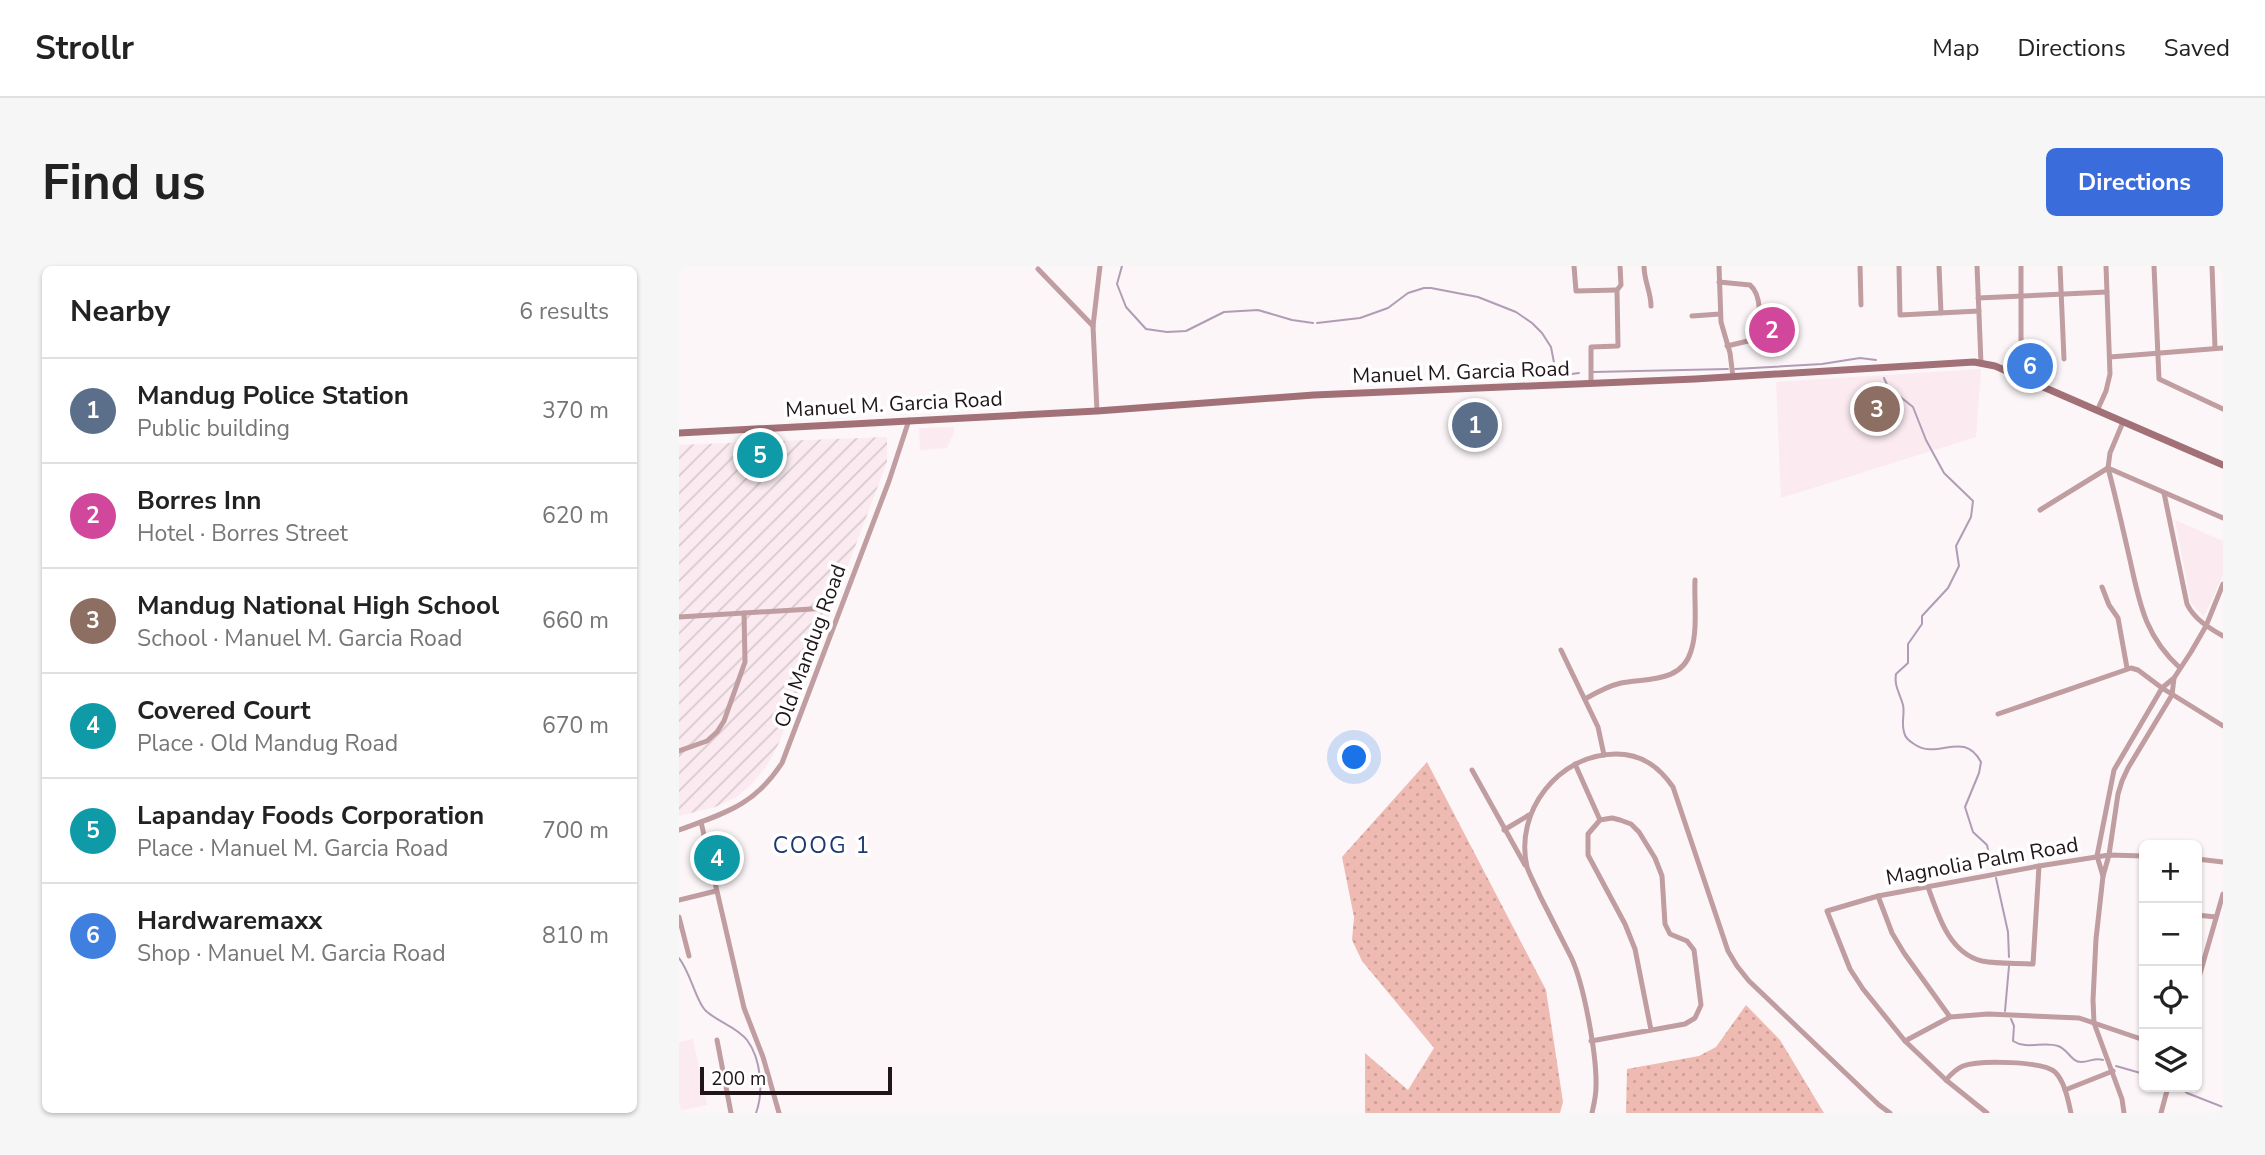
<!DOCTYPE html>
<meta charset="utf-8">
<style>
body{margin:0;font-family:"Nunito Sans",sans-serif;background:#f6f6f6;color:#222}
.controls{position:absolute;right:21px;bottom:21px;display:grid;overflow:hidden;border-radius:10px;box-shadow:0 2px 5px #0004}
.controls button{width:63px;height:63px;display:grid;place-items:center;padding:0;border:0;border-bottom:2px solid #e0e0e0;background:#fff;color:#222;font:35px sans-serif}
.scale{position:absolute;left:21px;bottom:18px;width:192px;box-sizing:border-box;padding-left:7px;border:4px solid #20161a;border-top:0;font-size:19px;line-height:24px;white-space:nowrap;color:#20161a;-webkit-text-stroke:5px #fff;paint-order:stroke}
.you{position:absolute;left:676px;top:492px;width:24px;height:24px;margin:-18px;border:5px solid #fff;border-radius:50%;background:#1a73e8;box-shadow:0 0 0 10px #1a73e833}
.badge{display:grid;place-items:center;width:46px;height:46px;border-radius:50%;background:#3a6cdc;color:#fff;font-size:23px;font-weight:700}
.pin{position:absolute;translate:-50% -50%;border:4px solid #fff;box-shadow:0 2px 7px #0006}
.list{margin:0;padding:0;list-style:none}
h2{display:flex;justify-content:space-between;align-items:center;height:91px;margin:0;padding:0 28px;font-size:30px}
h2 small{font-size:23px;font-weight:400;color:#767676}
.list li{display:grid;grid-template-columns:46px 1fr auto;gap:21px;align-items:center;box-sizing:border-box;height:105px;padding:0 28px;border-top:2px solid #e0e0e0}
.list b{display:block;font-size:26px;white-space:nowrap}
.list p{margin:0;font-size:23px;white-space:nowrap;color:#767676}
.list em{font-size:23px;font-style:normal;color:#767676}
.icon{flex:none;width:38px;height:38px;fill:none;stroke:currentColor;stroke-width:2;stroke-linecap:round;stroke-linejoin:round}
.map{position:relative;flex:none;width:1544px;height:847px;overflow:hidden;border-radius:10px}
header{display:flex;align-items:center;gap:42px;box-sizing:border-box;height:98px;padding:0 35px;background:#fff;border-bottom:2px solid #e0e0e0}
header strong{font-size:33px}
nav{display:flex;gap:38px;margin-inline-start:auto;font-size:24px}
.intro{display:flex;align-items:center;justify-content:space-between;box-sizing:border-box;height:168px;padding:0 42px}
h1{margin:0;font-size:49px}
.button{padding:18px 32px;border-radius:10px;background:#3a6cdc;color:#fff;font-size:24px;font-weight:700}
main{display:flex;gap:42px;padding:0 42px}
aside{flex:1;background:#fff;border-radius:10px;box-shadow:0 2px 5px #0004}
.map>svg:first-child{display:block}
.built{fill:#fbebf1}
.industrial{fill:url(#industrial-furrows)}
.grass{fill:url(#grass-dots)}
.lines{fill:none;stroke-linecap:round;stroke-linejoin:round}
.stream{stroke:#b19cb5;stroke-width:2}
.minor{stroke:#c09da0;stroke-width:5}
.secondary{stroke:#a27177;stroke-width:7}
.labels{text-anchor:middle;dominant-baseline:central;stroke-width:7;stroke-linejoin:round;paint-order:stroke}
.street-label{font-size:21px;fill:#20161a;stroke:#fff}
.neighbourhood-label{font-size:23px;letter-spacing:2px;fill:#1e386e;stroke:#fff}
</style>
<header>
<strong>Strollr</strong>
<nav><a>Map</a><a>Directions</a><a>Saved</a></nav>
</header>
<div class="intro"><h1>Find us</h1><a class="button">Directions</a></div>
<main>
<aside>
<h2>Nearby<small>6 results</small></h2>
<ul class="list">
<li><span class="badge" style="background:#5c6f8a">1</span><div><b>Mandug Police Station</b><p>Public building</p></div><em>370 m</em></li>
<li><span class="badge" style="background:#d1479c">2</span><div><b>Borres Inn</b><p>Hotel · Borres Street</p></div><em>620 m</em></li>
<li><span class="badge" style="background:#8d6e63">3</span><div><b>Mandug National High School</b><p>School · Manuel M. Garcia Road</p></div><em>660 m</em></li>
<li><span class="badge" style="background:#0f9aa8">4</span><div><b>Covered Court</b><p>Place · Old Mandug Road</p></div><em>670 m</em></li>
<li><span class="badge" style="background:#0f9aa8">5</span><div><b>Lapanday Foods Corporation</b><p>Place · Manuel M. Garcia Road</p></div><em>700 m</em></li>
<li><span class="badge" style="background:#3f7fe0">6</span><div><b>Hardwaremaxx</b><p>Shop · Manuel M. Garcia Road</p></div><em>810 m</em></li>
</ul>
</aside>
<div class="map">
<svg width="1544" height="847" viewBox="0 0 1544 847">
<defs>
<pattern id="industrial-furrows" width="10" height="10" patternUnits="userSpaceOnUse" patternTransform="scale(1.75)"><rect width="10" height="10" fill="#fbebf1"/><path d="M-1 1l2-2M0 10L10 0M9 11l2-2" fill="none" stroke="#d7c9ce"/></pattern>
<pattern id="grass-dots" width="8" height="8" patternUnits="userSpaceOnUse" patternTransform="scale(1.75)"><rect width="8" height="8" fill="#eebab1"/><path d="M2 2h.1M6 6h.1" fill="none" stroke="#cc9f98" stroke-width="1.8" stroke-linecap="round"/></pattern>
</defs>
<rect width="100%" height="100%" fill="#fcf6f8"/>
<g class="built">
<path d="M 1302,103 L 1297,171 L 1102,232 L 1097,116 Z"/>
<path d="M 275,161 L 275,166 L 268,182 L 241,184 L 240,162 Z"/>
<path d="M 1496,254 L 1544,275 L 1544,309 L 1525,351 L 1512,337 Z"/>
<path d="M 14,773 L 28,839 L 0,845 L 0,776 Z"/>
</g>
<path class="industrial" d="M 208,171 L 208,196 L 128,408 L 99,479 L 88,499 L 73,518 L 56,532 L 36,541 L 0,550 L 0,179 Z"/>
<g class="grass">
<path d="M 748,496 L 867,724 L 884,836 L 881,847 L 686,847 L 686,787 L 729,824 L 755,782 L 683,695 L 673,674 L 675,651 L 663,591 Z"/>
<path d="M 1067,739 L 1101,774 L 1145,847 L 947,847 L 948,803 L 1020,790 L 1037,781 Z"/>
</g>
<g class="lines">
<g class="stream">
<path d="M 443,0 L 438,18 L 447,41 L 467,63 L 488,66 L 507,65 L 545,46 L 579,44 L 613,54 L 634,57"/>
<path d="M 638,57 L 681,52 L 709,42 L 729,27 L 745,22 L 752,22 L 799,31 L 837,46 L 853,57 L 863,67 L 872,81 L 877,107 L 885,109 L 900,107"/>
<path d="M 1056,103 L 1143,98 L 1181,92 L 1197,94"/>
<path d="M 914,106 L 1049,103"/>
<path d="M 1205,112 L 1209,121 L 1234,141 L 1247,174 L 1265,207 L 1294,235 L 1292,251 L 1277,280 L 1280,300 L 1269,322 L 1243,350 L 1243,358 L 1229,378 L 1229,397 L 1217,408 C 1215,421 1221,427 1224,439 C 1226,448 1222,457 1225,466 C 1226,472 1230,475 1235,478 C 1259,495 1284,463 1302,496 L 1300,507 L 1286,541 L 1294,566 L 1308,579 L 1313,602"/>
<path d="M 1317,612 L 1329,666 L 1330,691"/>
<path d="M 0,692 C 12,707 17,736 27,745 C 39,756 58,761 68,774 C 82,793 85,825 77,847"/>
<path d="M 1326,745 L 1330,700"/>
<path d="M 1332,753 L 1335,760 L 1334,775 C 1348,784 1364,775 1379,780 C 1389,783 1392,796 1402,796 C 1411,796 1416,791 1424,794"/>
<path d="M 1437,800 L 1465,808"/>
<path d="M 1500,821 L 1508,827 L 1544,841"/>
</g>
<g class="minor">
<path d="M 895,0 L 897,25 L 938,24"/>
<path d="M 965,0 C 965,15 972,26 972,40"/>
<path d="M 1040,0 L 1042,56 L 1051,87 L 1054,111"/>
<path d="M 1181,0 L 1182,39"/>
<path d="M 1220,0 L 1221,49 L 1300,45"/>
<path d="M 1260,0 L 1262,47"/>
<path d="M 1298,0 L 1302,97"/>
<path d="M 1342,0 L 1342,74"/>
<path d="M 1381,0 L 1385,93"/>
<path d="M 1475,0 L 1480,113 L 1544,143"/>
<path d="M 1533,0 L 1536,82"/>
<path d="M 359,3 L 414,60"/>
<path d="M 1040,16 L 1071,19 C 1083,29 1082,56 1077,71 L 1069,75 L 1048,80"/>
<path d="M 1299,32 L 1428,26"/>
<path d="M 1013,50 L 1041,48"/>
<path d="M 1431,91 L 1544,82"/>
<path d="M 912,118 L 912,81 L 939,80 L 938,24 L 942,19 L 941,0"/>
<path d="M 418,145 L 414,60 L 421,0"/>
<path d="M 1418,145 L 1427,125 L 1431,108 L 1427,0"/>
<path d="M 1444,156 L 1431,187 L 1429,202 C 1436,228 1442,255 1448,281 C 1460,331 1462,366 1501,402"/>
<path d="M 1429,202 L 1544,252"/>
<path d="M 1485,227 L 1508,338 C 1515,353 1530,362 1544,370"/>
<path d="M 1361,244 L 1429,202"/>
<path d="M 1423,321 L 1430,339 L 1439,352 L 1448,402"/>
<path d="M 0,351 L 149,342"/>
<path d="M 882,384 L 919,461 L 925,489"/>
<path d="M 906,433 C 918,426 929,420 942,417 C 967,412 1003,417 1012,385 C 1019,364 1015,336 1016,314"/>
<path d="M 1319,448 L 1452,402 L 1459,404 L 1483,422 L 1544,460"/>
<path d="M 0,485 L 28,475 L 38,466 L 45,455 L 66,396 L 65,347"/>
<path d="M 896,498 L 921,554"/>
<path d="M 793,504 L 846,599"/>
<path d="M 22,556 L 65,742 L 84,791 L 100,847"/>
<path d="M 0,564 C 46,547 75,540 103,497 L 210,215 L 230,154"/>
<path d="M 825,564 L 850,549"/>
<path d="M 1518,593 L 1544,596"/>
<path d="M 1424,610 L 1418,590 L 1435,504 L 1483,422 L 1495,412 L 1512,386 L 1527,360 L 1544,318"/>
<path d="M 1249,621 C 1259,649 1270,687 1303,695 C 1319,698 1337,697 1354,698 L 1360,600"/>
<path d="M 1199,630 L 1213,667 L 1225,687 L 1271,751"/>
<path d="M 0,634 L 37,625"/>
<path d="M 1518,649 L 1537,651"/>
<path d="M 0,651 L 10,690"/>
<path d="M 1518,718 L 1544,628"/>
<path d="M 38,774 L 52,847"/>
<path d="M 912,775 L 1006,758 L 1016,752 L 1022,739 L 1015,684 L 1008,675 L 991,668 L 986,658 L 983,610 L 976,592 L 960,566 L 952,558 L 941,554 L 933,552 L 921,554 L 909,568 L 909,589 L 946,658 L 956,683 L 972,764"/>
<path d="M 1226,775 L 1271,751 L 1309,748 L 1400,752 L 1465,774"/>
<path d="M 1267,814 C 1272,808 1277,803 1284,800 C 1300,794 1364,795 1376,806 C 1386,816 1389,834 1392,847"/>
<path d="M 1386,824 L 1434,805"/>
<path d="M 913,847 C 915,838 917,830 917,821 C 918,790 905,718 892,691 C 882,671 871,650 861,630 C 857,620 851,610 848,601 C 835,545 880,488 937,488 C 963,488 980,501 994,521 L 1049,685 L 1058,700 L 1070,715 L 1200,839 L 1211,847"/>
<path d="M 1308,847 L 1267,814 L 1226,775 L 1184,723 L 1171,703 L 1148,645 L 1199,630 L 1360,600 L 1430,589 L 1465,590"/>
<path d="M 1445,847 L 1443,833 L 1415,757 L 1414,734 L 1417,673 L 1424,610 L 1430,589 L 1439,528 L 1443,515 L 1449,502 L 1493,429 L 1495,412"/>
<path d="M 1482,847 L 1489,821"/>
</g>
<path class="secondary" d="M 0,167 L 418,145 L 635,129 L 1016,113 L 1295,96 L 1316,100 L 1544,199"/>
</g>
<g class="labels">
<g class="street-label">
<text transform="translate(782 106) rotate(-2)">Manuel M. Garcia Road</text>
<text transform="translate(215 138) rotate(-3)">Manuel M. Garcia Road</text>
<text transform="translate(131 380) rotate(-70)">Old Mandug Road</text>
<text transform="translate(1303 595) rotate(-10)">Magnolia Palm Road</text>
</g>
<g class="neighbourhood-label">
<text x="143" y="579">COOG 1</text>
</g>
</g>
</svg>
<div class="controls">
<button>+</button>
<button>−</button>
<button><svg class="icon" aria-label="locate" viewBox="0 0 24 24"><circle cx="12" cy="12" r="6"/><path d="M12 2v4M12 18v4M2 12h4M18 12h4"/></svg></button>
<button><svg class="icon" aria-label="layers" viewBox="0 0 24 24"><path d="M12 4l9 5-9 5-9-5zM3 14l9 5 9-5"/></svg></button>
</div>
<div class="scale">200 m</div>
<div class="you"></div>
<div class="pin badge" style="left:796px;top:159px;background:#5c6f8a">1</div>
<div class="pin badge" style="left:1093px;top:64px;background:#d1479c">2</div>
<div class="pin badge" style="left:1198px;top:143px;background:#8d6e63">3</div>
<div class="pin badge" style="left:38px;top:592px;background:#0f9aa8">4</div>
<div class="pin badge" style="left:81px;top:189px;background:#0f9aa8">5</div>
<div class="pin badge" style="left:1351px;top:100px;background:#3f7fe0">6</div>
</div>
</main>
